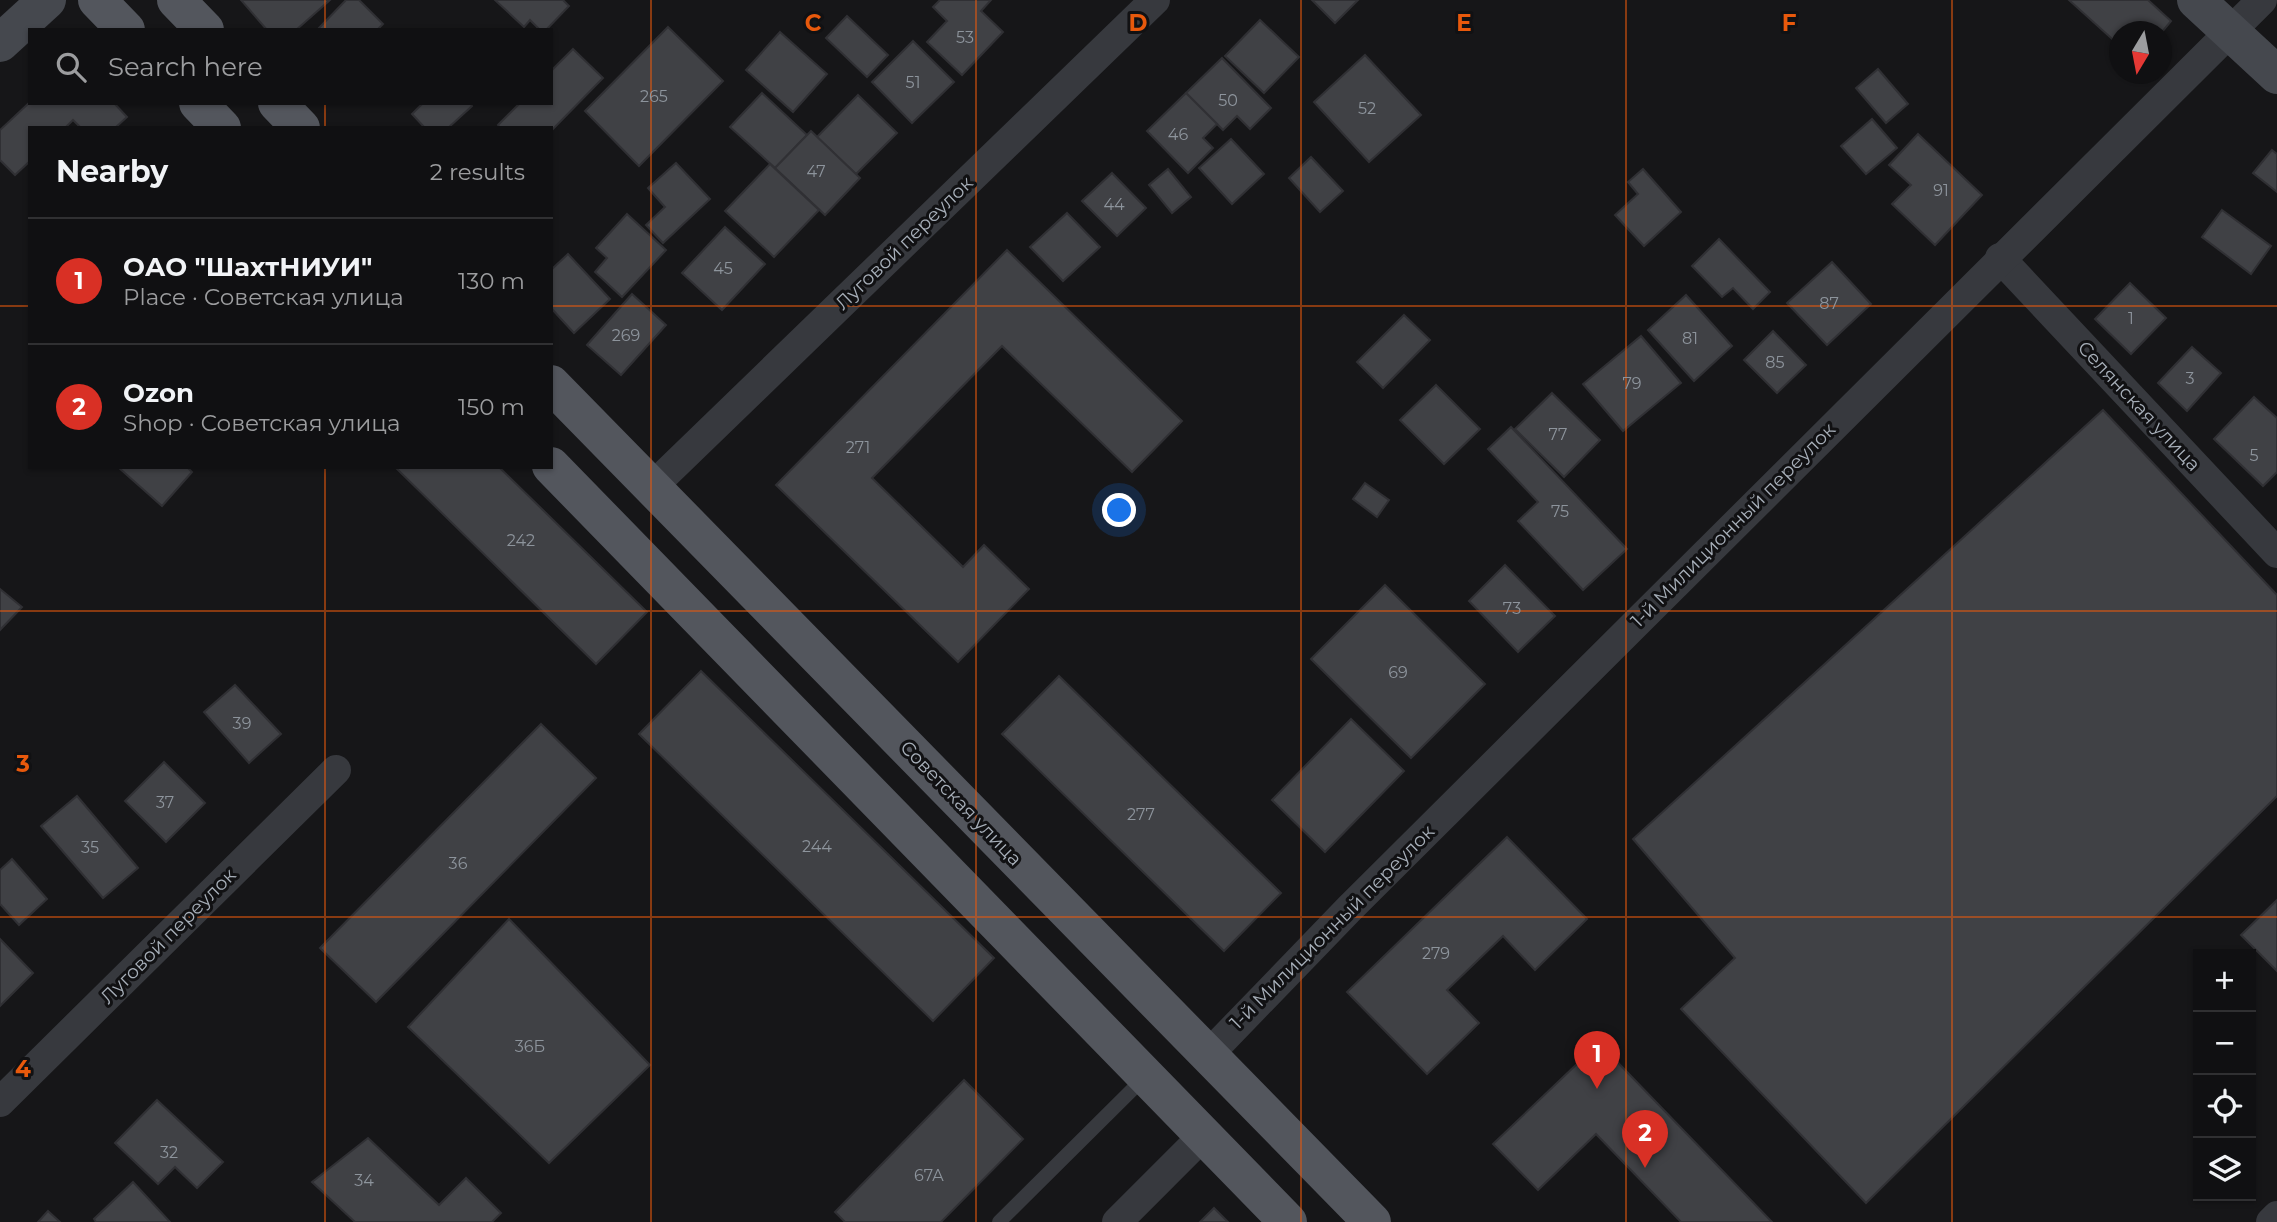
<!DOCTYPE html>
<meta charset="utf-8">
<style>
body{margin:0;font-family:Montserrat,sans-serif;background:#1e1e20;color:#f1f3f6}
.controls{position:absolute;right:21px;bottom:21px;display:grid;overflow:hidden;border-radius:0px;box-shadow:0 2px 5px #0004}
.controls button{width:63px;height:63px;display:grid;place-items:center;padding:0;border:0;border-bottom:2px solid #303032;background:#101012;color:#f1f3f6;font:35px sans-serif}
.compass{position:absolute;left:2109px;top:21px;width:63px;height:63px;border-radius:50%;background:#101012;box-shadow:0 2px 5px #0004;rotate:190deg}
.you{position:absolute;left:1120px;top:511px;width:24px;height:24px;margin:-18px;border:5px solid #fff;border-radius:50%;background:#1a73e8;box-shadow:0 0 0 10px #1a73e833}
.badge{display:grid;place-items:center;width:46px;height:46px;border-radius:50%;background:#d93025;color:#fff;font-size:23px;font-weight:700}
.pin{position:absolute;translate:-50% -58px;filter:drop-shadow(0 2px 4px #0008)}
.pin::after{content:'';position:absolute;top:37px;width:24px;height:21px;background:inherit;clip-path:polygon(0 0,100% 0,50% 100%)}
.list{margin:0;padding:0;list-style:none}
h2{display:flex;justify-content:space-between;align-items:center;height:91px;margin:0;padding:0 28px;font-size:30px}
h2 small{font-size:23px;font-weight:400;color:#9c9d9f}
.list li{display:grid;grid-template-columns:46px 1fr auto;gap:21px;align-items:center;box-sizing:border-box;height:126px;padding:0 28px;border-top:2px solid #303032}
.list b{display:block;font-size:26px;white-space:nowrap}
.list p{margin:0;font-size:23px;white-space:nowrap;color:#9c9d9f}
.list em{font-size:23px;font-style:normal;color:#9c9d9f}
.icon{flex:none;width:38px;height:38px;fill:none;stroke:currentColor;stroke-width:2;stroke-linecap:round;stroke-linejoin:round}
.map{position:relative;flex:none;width:2277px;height:1222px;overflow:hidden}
.search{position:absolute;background:#101012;box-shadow:0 2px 5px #0004;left:28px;top:28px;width:525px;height:77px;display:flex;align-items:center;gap:18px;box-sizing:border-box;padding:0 24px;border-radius:0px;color:#9c9d9f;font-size:26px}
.panel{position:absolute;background:#101012;box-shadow:0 2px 5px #0004;left:28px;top:126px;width:525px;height:343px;border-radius:0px}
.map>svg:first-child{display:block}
.building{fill:#404145;stroke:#303034;stroke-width:2}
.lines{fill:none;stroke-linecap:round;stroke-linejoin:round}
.lane{stroke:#37393e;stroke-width:14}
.street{stroke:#37393e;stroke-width:30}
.secondary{stroke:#45484e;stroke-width:38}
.primary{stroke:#53565d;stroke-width:38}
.grid{fill:none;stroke:#e8590c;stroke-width:2;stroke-opacity:0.55}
.labels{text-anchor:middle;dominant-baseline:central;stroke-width:6;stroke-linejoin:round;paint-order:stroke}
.number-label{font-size:16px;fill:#8d949c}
.street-label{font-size:19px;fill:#a7afb9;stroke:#111113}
.grid-label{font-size:23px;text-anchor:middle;font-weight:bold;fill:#e8590c;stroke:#111113;stroke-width:6;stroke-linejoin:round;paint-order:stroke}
</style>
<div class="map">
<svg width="2277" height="1222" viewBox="0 0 2277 1222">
<rect width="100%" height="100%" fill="#161618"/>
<g class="building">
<path d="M 241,0 L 330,0 L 296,30 L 267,30 Z"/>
<path d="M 346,0 L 359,0 L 383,24 L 377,30 L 317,30 Z"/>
<path d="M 495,0 L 563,0 L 569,6 L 546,30 L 540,30 L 530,20 L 524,27 Z"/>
<path d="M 940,0 L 991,0 L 981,11 L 1003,32 L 962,75 L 927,42 L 947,21 L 933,7 Z"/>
<path d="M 1312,0 L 1358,0 L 1335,23 Z"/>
<path d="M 2069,0 L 2148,0 L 2171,21 L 2162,32 L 2120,32 L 2120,46 Z"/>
<path d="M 847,16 L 888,55 L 867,77 L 826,38 Z"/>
<path d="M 1260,20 L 1299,57 L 1264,93 L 1225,56 Z"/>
<path d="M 668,27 L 723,81 L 639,166 L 585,111 Z"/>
<path d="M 780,32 L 827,74 L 793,112 L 746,70 Z"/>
<path d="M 913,41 L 954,82 L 912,123 L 872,82 Z"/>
<path d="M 573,49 L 603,78 L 551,131 L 551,128 L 500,128 L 498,125 L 520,103 L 551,103 L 551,71 Z"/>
<path d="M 1365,55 L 1421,115 L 1369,162 L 1314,102 Z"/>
<path d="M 1222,58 L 1271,108 L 1250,129 L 1237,116 L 1223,130 L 1186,93 Z"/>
<path d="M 1878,69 L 1908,104 L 1886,123 L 1856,88 Z"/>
<path d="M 762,93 L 807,135 L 775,168 L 730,127 Z"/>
<path d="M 1186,93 L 1217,124 L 1203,138 L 1213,148 L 1188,173 L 1147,131 Z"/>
<path d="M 858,95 L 897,133 L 856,174 L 817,137 Z"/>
<path d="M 30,102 L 114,103 L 127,117 L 115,128 L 81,128 L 73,120 L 65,128 L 30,128 L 30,161 L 15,175 L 0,160 L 0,130 Z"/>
<path d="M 423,103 L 470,103 L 472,106 L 448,128 L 425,128 L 412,114 Z"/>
<path d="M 1872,119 L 1897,148 L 1866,174 L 1841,146 Z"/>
<path d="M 811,131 L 860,178 L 825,215 L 775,168 Z"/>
<path d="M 1918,134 L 1982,195 L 1935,245 L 1892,204 L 1911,185 L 1889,165 Z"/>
<path d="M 1231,139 L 1264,174 L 1232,204 L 1199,168 Z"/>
<path d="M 2272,150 L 2277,154 L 2277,192 L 2253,173 Z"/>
<path d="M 1311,157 L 1343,191 L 1320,212 L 1289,178 Z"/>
<path d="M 676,163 L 710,199 L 663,243 L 646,225 L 665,207 L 648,188 Z"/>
<path d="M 770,164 L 819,210 L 774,257 L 725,211 Z"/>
<path d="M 1168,169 L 1191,197 L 1172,213 L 1149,185 Z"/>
<path d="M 1643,169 L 1681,212 L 1644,246 L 1615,215 L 1638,194 L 1628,182 Z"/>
<path d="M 1112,173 L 1146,208 L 1117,236 L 1082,201 Z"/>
<path d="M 2222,210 L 2271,246 L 2251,274 L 2202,237 Z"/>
<path d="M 1067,213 L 1100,247 L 1063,281 L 1030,247 Z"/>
<path d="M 627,214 L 666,250 L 622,297 L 595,272 L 607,258 L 596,248 Z"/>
<path d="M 725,227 L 765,264 L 722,310 L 682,273 Z"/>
<path d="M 1719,239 L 1770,292 L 1753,309 L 1733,288 L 1722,297 L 1692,266 Z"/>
<path d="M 1007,250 L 1182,421 L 1132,472 L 1002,346 L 872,478 L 963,567 L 984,545 L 1029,589 L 958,662 L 776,485 Z"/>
<path d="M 568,254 L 610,299 L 574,333 L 551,308 L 551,270 Z"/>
<path d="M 1832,262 L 1871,304 L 1827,345 L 1787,303 Z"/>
<path d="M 2130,283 L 2166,318 L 2131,354 L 2095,319 Z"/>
<path d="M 632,294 L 666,325 L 621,375 L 587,345 Z"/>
<path d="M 1686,295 L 1732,346 L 1694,381 L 1648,330 Z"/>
<path d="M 1404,315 L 1430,340 L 1383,388 L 1357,362 Z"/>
<path d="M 1773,331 L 1806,365 L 1777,393 L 1744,360 Z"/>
<path d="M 1641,336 L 1681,383 L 1623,431 L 1583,384 Z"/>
<path d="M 2192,347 L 2221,373 L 2187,411 L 2158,383 Z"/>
<path d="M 1436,385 L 1480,429 L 1444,464 L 1400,420 Z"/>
<path d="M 1552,393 L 1600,440 L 1564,477 L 1515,429 Z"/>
<path d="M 2254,397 L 2277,418 L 2277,472 L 2263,486 L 2214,439 Z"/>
<path d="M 2103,410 L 2277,595 L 2277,796 L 1866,1203 L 1681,1009 L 1735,958 L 1633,839 Z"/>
<path d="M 1511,427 L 1627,549 L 1583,590 L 1518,521 L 1538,502 L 1488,449 Z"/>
<path d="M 118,467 L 187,467 L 192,472 L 162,506 Z"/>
<path d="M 395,467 L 499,467 L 647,612 L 596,664 Z"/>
<path d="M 1365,483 L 1389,500 L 1377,517 L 1353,499 Z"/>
<path d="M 1505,565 L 1555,616 L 1518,652 L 1469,601 Z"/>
<path d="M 1385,585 L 1485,684 L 1411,758 L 1311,659 Z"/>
<path d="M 0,589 L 22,607 L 0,630 Z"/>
<path d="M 701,671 L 994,958 L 933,1021 L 639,734 Z"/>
<path d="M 1059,676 L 1281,893 L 1224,951 L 1002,734 Z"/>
<path d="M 235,685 L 281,734 L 249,763 L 204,712 Z"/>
<path d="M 1351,719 L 1404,771 L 1325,852 L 1272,800 Z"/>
<path d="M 541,724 L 596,778 L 376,1002 L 320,948 Z"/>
<path d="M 164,762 L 205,803 L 166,842 L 125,801 Z"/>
<path d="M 77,796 L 138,868 L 103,898 L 41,826 Z"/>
<path d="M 1507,837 L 1587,919 L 1535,970 L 1503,936 L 1447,990 L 1479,1023 L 1427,1074 L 1347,992 Z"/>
<path d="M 12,859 L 47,899 L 19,925 L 0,904 L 0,870 Z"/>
<path d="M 2277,900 L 2277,971 L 2241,935 Z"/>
<path d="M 509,919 L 650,1065 L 549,1163 L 408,1027 Z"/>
<path d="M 0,939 L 33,973 L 0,1006 Z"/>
<path d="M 1599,1043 L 1772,1222 L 1681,1222 L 1596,1134 L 1538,1190 L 1493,1144 Z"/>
<path d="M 964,1080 L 1023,1139 L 941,1222 L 845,1222 L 835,1212 Z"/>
<path d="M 157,1100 L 223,1162 L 197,1188 L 175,1167 L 158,1184 L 115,1143 Z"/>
<path d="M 368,1138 L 439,1205 L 466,1178 L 501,1213 L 492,1222 L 355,1222 L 312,1182 Z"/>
<path d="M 133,1182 L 170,1222 L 96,1222 L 94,1219 Z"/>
<path d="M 1214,1208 L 1228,1222 L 1200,1222 Z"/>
<path d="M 48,1211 L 60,1222 L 38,1222 Z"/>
</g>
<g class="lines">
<path class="lane" d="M 999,1222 L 1145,1077"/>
<g class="street">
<path d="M 2000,258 L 2277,553"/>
<path d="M 652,487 L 1155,0"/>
<path d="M 1208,1055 L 1349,909 L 2262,0"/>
<path d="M 0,1102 L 336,770"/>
<path d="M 1117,1222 L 1204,1135"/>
<path d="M 2271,1222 L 2277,1216"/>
</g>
<g class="secondary">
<path d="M 2196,0 L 2277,75"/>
<path d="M 0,43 L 47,0"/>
</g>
<g class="primary">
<path d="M 97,0 L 126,30"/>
<path d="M 176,0 L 205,30"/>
<path d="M 198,103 L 222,128"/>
<path d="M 277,103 L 301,128"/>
<path d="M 551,384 L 1372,1222"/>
<path d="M 551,466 L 1288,1222"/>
</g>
</g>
<path class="grid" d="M 325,0 L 325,30M 651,0 L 651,1222M 976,0 L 976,1222M 1301,0 L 1301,1222M 1626,0 L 1626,1222M 1952,0 L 1952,1222M 325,103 L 325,128M 0,306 L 30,306M 551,306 L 2277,306M 325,467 L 325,1222M 0,611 L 2277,611M 0,917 L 2277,917"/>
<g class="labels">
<g class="number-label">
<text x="965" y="37">53</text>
<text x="913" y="82">51</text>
<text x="654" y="96">265</text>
<text x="1228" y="100">50</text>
<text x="1367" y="108">52</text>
<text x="1178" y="134">46</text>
<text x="816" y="171">47</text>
<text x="1941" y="190">91</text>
<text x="1114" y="204">44</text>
<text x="723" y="268">45</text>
<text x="1829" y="303">87</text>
<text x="2131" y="318">1</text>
<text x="626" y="335">269</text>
<text x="1690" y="338">81</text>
<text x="1775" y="362">85</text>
<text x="2190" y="378">3</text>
<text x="1632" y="383">79</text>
<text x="1558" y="434">77</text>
<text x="858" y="447">271</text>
<text x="2254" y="455">5</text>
<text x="1560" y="511">75</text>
<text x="521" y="540">242</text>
<text x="1512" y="608">73</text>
<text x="1398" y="672">69</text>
<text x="242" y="723">39</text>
<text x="165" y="802">37</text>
<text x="1141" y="814">277</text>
<text x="817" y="846">244</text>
<text x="90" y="847">35</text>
<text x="458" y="863">36</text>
<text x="1436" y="953">279</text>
<text x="530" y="1046">36Б</text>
<text x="169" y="1152">32</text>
<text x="929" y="1175">67А</text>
<text x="364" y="1180">34</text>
</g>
<g class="street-label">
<text transform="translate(904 243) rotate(-44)">Луговой переулок</text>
<text transform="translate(2139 406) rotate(47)">Селянская улица</text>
<text transform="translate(1733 525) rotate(-45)">1-й Милиционный переулок</text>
<text transform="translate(961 803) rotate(46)">Советская улица</text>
<text transform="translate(1332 927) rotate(-45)">1-й Милиционный переулок</text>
<text transform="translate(168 936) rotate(-45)">Луговой переулок</text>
</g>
</g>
<g class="grid-label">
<text x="813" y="31">C</text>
<text x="1138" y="31">D</text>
<text x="1464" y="31">E</text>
<text x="1789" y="31">F</text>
<text x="23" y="772">3</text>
<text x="23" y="1077">4</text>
</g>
</svg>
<div class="controls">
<button>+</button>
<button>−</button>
<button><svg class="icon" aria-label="locate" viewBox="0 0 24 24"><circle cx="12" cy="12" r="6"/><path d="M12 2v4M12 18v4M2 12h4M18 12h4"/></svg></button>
<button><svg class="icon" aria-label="layers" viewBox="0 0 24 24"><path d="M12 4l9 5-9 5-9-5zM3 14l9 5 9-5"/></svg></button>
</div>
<svg class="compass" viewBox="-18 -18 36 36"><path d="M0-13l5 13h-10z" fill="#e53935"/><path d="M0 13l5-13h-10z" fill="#9c9d9f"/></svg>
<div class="you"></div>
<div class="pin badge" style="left:1597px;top:1089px">1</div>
<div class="pin badge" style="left:1645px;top:1168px">2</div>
<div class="search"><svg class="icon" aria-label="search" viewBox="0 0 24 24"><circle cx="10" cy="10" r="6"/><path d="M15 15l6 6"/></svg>Search here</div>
<section class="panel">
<h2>Nearby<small>2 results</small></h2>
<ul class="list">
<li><span class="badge">1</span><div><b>ОАО &quot;ШахтНИУИ&quot;</b><p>Place · Советская улица</p></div><em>130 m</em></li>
<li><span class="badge">2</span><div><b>Ozon</b><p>Shop · Советская улица</p></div><em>150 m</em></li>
</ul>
</section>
</div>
